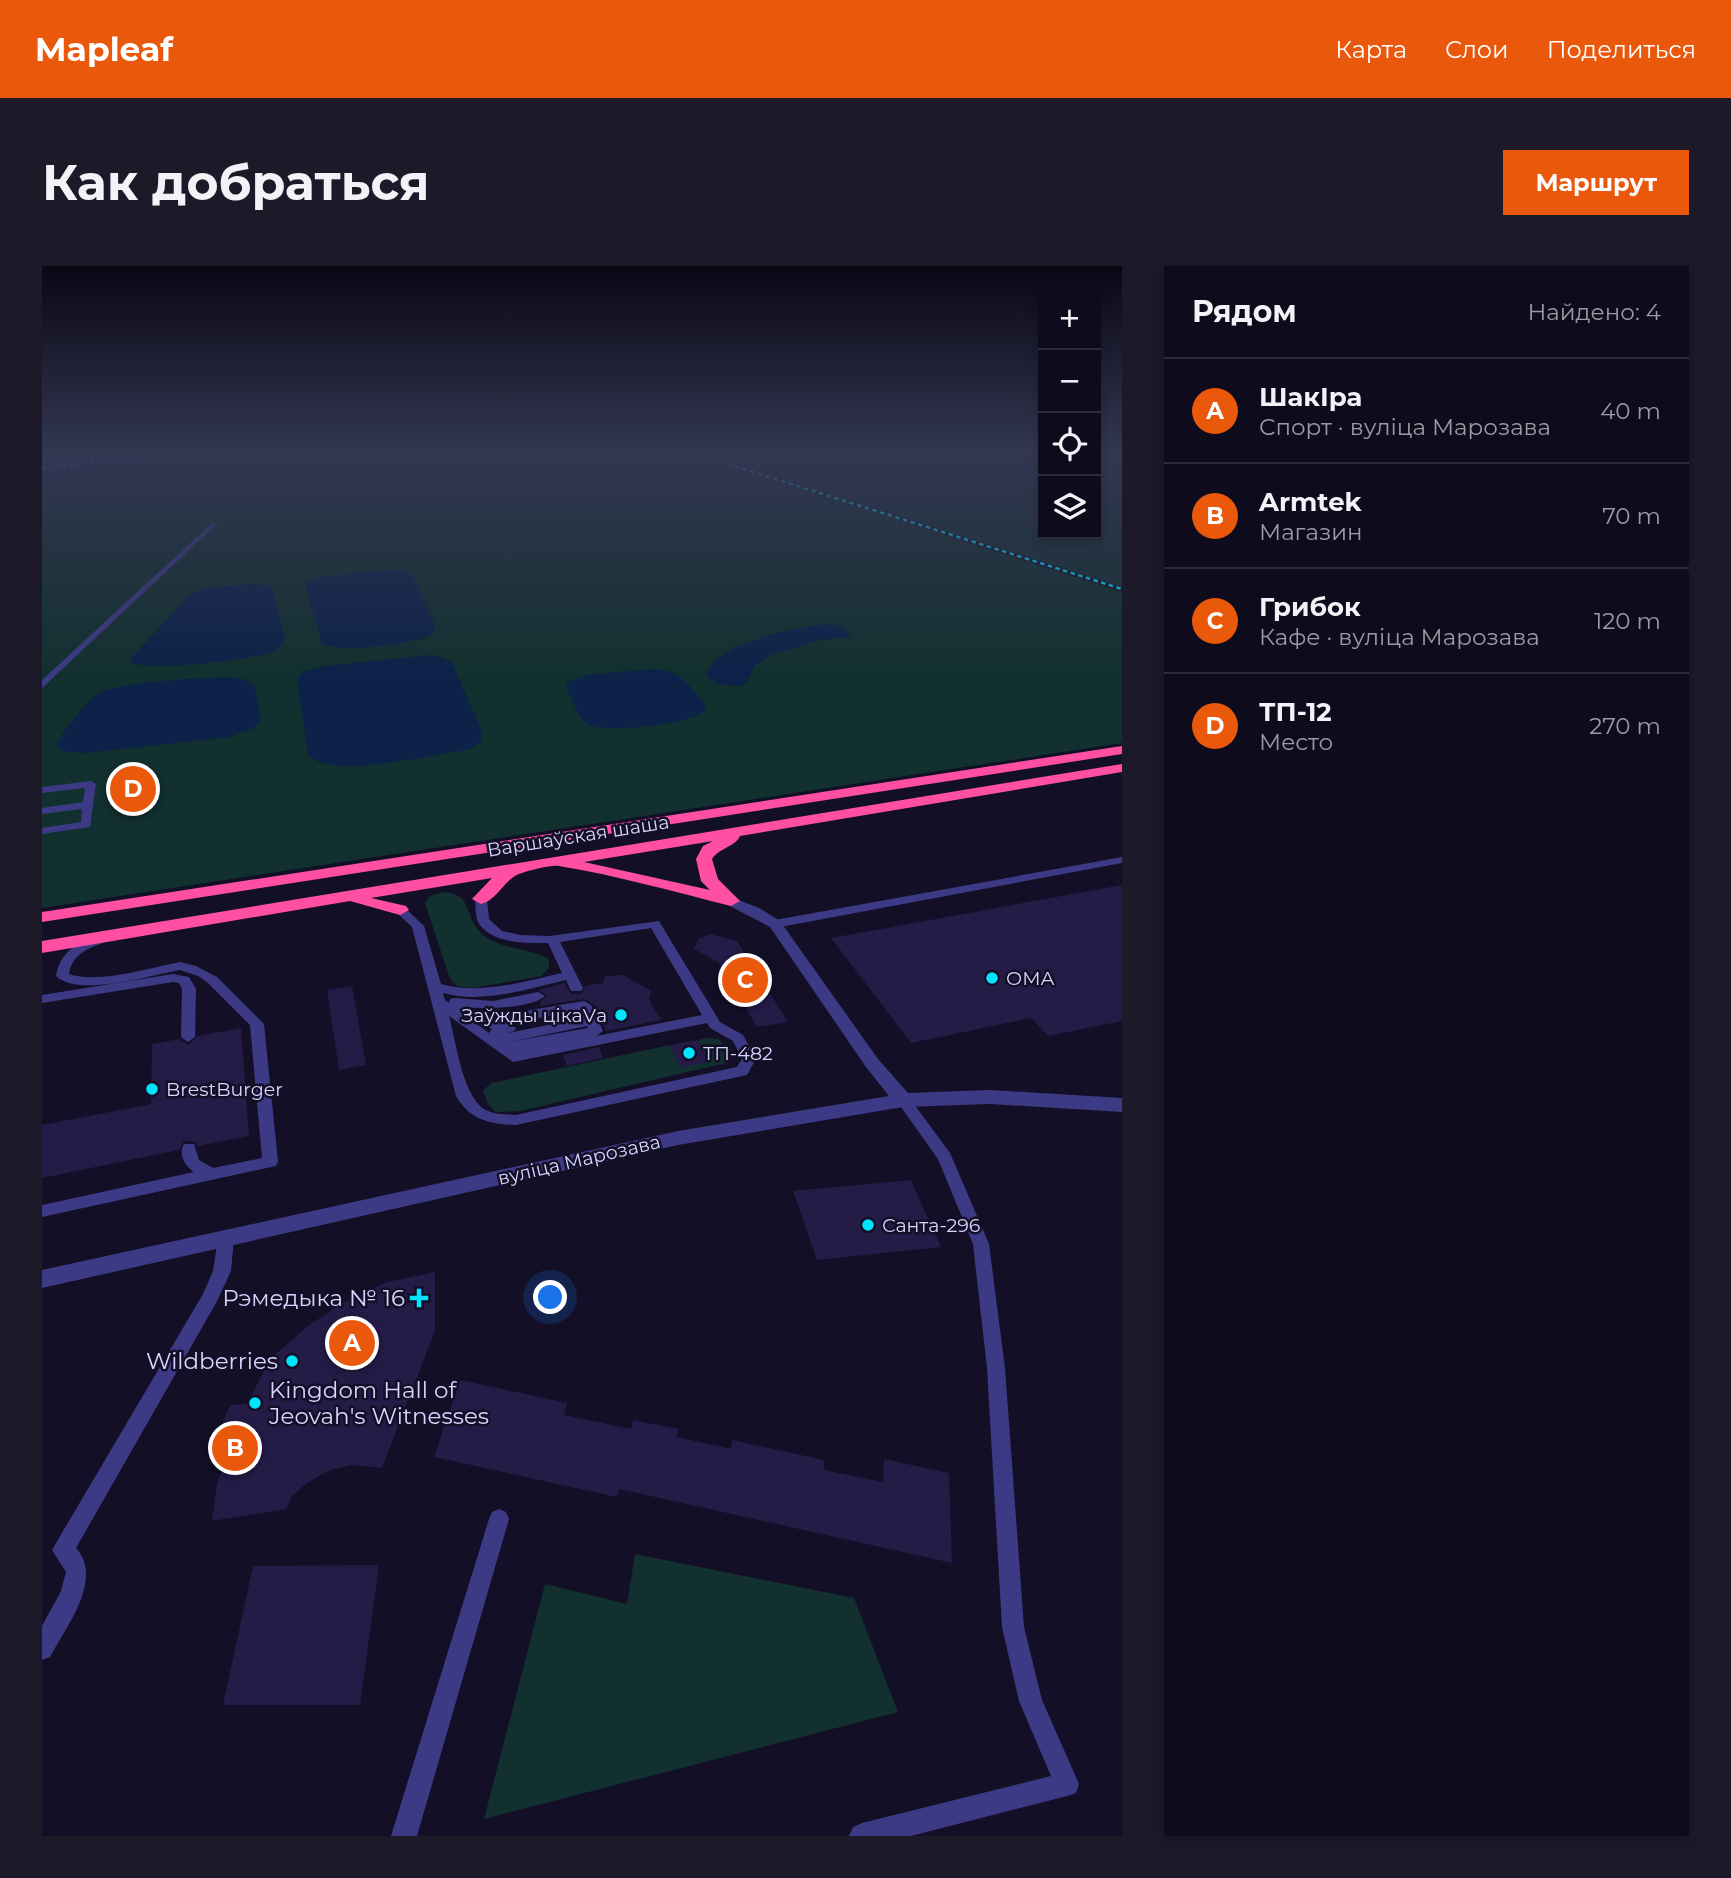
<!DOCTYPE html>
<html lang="ru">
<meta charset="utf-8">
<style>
body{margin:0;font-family:Montserrat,sans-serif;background:#1c1929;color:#f1f3f6}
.controls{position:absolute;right:21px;top:21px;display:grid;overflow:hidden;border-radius:0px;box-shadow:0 4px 10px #0003}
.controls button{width:63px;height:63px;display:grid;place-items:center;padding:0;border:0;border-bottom:2px solid #2e2b3b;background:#0e0b1c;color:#f1f3f6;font:35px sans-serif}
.you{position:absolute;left:509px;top:1032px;width:24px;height:24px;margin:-18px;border:5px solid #fff;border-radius:50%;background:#1a73e8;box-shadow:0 0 0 10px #1a73e833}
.badge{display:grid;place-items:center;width:46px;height:46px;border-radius:50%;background:#ea580c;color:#fff;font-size:23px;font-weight:700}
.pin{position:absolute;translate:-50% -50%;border:4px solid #fff;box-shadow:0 2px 7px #0006}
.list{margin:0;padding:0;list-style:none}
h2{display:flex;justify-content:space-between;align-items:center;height:91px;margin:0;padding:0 28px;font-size:30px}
h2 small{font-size:23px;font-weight:400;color:#9b9ba3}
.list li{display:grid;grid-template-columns:46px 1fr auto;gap:21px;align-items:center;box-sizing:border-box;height:105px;padding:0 28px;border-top:2px solid #2e2b3b}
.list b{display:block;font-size:26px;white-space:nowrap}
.list p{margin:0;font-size:23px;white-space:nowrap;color:#9b9ba3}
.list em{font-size:23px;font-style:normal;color:#9b9ba3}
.icon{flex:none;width:38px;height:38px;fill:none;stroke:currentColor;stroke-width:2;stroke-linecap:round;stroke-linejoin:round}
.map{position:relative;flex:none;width:1080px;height:1570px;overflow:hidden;border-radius:0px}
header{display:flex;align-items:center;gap:42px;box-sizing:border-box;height:98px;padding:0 35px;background:#ea580c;color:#fff}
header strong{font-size:33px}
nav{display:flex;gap:38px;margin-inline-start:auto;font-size:24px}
.intro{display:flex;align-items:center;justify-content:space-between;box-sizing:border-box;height:168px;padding:0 42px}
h1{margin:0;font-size:49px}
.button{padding:18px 32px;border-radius:0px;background:#ea580c;color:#fff;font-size:24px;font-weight:700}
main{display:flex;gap:42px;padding:0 42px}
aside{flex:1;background:#0e0b1c;border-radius:0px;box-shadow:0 4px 10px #0003}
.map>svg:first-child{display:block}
.green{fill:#12302f}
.water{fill:#0c2248}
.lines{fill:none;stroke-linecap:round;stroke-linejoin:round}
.ferry{stroke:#62b6ff;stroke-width:2;stroke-dasharray:3.5 3.5;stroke-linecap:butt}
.building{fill:#241b47}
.lane{fill:#3d3a85;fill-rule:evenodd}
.street{fill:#3d3a85;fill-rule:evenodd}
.highway{fill:#ff4fa3;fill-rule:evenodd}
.rail{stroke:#00e5ff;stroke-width:2.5;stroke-dasharray:4.5 3.5;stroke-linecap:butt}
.poi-dot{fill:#00e5ff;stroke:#130f26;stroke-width:2.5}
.labels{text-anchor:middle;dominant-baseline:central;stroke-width:5;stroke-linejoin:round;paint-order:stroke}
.street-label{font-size:19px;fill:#d9d4ff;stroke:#130f26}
.poi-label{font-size:19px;fill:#d9d4ff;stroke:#130f26;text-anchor:start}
.near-poi-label{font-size:23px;fill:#d9d4ff;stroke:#130f26;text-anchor:end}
</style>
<header>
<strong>Mapleaf</strong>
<nav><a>Карта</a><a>Слои</a><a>Поделиться</a></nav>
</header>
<div class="intro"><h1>Как добраться</h1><a class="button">Маршрут</a></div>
<main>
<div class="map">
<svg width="1080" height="1570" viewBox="0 0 1080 1570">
<rect width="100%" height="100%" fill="#130f26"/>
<g class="green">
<path d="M 221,188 L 652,188 L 1080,326 L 1080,477 L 0,642 L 0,221 C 51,193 161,195 221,188 Z"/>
<path d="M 662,188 L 1001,188 L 1001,268 L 1054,268 L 1054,188 L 1080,188 L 1080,321 Z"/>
<path d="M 401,626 C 432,628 421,649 439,667 C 456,684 487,681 507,693 L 507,702 L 500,710 L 431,722 L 415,720 L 408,713 L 383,637 L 388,630 Z"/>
<path d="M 666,772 L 676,773 L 688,784 L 688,793 L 684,797 L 478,845 L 453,846 L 445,836 L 441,824 L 450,817 L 628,779 L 638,800 L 666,796 L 656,774 Z"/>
<path d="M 593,1288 L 812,1332 L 856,1446 L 442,1553 L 503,1318 L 585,1338 Z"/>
</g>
<g class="water">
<path d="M 0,188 L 221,188 C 161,195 51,193 0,221 Z"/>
<path d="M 345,304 L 363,305 L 370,309 L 393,359 L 391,368 C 374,378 298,387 281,378 L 264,322 L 266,317 L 279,311 Z"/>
<path d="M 208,318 L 225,319 L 230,322 L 243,371 C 241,379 236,382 229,386 C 211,394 100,406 88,396 L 91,390 L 150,327 L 166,322 Z"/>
<path d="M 787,358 L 801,361 L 809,371 L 775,374 L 729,389 L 713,399 L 705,415 L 698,420 L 676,418 L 665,410 C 667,378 760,360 787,358 Z"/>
<path d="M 388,389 L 402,392 L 410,397 L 440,465 L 439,475 L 430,482 L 414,486 C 383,490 287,513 266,489 L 255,414 L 260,406 L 283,400 Z"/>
<path d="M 609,403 C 630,404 639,409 652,425 C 657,431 662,436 664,444 C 650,458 564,468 547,459 C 536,453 530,432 524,421 L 526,416 L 545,409 Z"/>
<path d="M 183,411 L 202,413 L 213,420 L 219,453 L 212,462 L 188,471 L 44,487 L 23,486 L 14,480 C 19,467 47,431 59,426 C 80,416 156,412 183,411 Z"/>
</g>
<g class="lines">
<g class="ferry">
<path d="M 0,197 L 80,188"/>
<path d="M 0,202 L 134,188"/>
</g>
</g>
<g class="building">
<path d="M 1080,619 L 1080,755 L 1006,770 L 989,752 L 869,777 L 789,672 Z"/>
<path d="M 668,668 L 695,675 L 746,756 L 715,761 L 676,696 L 652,683 L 656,673 Z"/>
<path d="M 581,709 L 609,725 L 607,734 L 619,754 L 564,765 L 551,738 L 543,733 L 499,740 L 498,736 L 505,729 L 496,724 L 522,717 L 529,728 L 539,728 L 543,720 L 561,717 L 563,710 Z"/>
<path d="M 310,720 L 324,799 L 297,804 L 285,724 Z"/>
<path d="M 199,762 L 207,870 L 155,880 L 154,876 L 142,875 L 137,884 L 0,912 L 0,859 L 109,838 L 110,778 L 137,773 L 146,779 L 156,770 Z"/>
<path d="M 656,774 L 666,796 L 638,801 L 628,779 Z"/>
<path d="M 557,781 L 561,792 L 525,800 L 521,789 Z"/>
<path d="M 869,914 L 899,981 L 775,994 L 751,925 Z"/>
<path d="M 393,1006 L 393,1065 L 340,1202 L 310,1199 L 288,1204 L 265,1217 L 250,1230 L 244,1243 L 170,1255 L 175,1218 L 191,1173 L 174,1171 L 188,1139 L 205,1138 L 229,1092 L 266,1060 L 299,1038 L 345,1016 Z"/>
<path d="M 418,1114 L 525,1137 L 522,1149 L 589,1163 L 591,1154 L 636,1163 L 635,1171 L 689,1183 L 690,1174 L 782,1194 L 782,1204 L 841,1216 L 842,1193 L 907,1207 L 910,1297 L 577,1223 L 575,1231 L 392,1191 Z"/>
<path d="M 337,1299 L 318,1439 L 181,1439 L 211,1300 Z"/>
</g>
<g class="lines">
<g class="lane">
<path d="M 170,257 L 175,258 L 0,422 L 0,414 Z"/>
<path d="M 49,515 L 54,518 L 48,561 L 0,568 L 0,562 L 39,556 L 40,543 L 0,548 L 0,542 L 41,536 L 43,522 L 0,527 L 0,521 Z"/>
<path d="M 1080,591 L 1080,597 L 733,662 L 727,658 L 733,654 Z"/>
<path d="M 439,629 L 445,633 L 447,653 L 460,665 L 479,669 L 508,670 L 617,655 L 678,756 L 701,769 L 714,793 L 705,809 L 474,859 C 447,858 428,854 414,830 L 370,661 L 352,644 L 358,640 L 362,641 L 382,660 L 399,718 C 439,729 480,716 520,707 L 506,677 C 484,677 449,678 436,656 C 433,650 434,640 433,633 ZM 609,662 L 660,749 L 473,786 L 554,770 L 561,765 L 549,739 L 542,735 L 447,751 L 423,741 C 443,743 488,743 503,730 L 496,726 L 451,735 L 413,732 L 408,733 L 407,737 L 403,734 L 401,727 C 441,738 484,723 524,714 L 529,725 L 539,725 L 541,722 L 518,676 ZM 537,744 L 541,752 L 466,767 L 465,767 L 472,765 L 474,762 L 467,758 ZM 407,750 L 471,796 L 665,757 L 668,762 L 691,775 L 700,793 L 695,801 L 474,849 C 465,848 455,849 446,845 C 421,835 414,775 407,750 ZM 432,756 L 450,763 L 447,767 ZM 545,760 L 546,762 L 468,776 Z"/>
<path d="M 57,670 L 61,671 L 63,674 L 61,677 C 44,683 30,689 27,708 C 56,718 108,702 138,696 L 154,700 L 175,711 L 222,758 L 236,896 L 234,900 L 0,951 L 0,939 L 152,906 C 143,900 136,889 142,878 L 152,878 L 157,894 L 171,902 L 220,892 L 208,759 L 166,717 L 156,710 L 138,704 C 109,709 36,732 14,710 C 18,686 35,676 57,670 Z"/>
<path d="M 131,708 L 147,711 L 154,723 L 153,771 L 146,776 L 139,771 L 140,723 L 137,717 L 131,716 L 0,737 L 0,729 Z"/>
<path d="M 861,829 L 866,830 L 908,887 L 947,978 L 963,1102 L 982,1361 L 1000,1434 L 1037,1518 L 1034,1527 L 1025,1530 L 869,1570 L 807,1570 L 811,1561 L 820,1557 L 1009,1510 L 977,1435 L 960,1361 L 945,1102 L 931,978 L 896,893 L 854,834 L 856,830 Z"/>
<path d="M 184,965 L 190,967 L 192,972 L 189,1005 L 174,1037 L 34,1282 C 62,1313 24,1361 8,1391 L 0,1394 L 0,1360 L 19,1325 L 24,1306 L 10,1284 L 14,1277 L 161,1028 L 171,1005 L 176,972 L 178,967 Z"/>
<path d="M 457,1243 L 464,1246 L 467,1253 L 375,1570 L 349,1570 L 447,1253 L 450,1246 Z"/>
</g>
<path class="street" d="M 689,631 L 717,642 L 738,655 L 836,793 L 866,827 L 948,824 L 1080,832 L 1080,846 L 948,838 L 861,841 L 636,879 L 0,1022 L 0,1004 L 636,865 L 847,830 L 824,801 L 728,661 L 684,638 L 682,635 Z"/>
<g class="highway">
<path d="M 1080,480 L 1080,488 L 0,656 L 0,646 Z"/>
<path d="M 1080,498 L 1080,506 L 698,570 C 693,581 677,582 670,593 L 676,613 L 698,635 L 689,640 C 633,626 573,609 517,600 C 508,599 490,604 480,607 C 463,611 456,634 439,638 L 430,633 L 450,612 L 329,632 L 364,640 L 367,644 L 358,649 L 308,635 L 0,687 L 0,675 ZM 671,575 L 661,580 L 654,593 L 659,615 L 668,624 L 542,596 Z"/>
</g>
<path class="rail" d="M 655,188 L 1080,323"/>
</g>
<linearGradient id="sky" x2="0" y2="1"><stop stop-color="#0a0815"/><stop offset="0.46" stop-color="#333752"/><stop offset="1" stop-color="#333752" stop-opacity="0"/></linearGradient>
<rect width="1080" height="408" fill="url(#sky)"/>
<g class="poi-dot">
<circle cx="950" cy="712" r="7"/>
<circle cx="579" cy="749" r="7"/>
<circle cx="647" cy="787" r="7"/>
<circle cx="110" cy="823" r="7"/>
<circle cx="826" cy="959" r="7"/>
<path d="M373.5 1021.5h7v7h7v7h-7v7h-7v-7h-7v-7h7z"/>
<circle cx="250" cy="1095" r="7"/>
<circle cx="213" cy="1137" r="7"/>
</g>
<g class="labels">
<g class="street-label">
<text transform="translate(536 570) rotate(-9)">Варшаўская шаша</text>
<text transform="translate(537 894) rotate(-13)">вуліца Марозава</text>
</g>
<g class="poi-label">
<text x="964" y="712">ОМА</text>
<text x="565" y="749" text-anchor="end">Заўжды цікаVа</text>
<text x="661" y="787">ТП-482</text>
<text x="124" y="823">BrestBurger</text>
<text x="840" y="959">Санта-296</text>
</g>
<g class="near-poi-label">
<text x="363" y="1032">Рэмедыка № 16</text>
<text x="236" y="1095">Wildberries</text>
<text x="227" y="1124" text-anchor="start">Kingdom Hall of<tspan x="227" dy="26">Jeovah's Witnesses</tspan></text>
</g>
</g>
</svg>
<div class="controls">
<button>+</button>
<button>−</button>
<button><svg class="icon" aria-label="locate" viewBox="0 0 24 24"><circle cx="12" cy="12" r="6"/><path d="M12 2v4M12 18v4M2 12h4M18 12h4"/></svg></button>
<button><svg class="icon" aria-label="layers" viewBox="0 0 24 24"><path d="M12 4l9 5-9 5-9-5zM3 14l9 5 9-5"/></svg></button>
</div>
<div class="you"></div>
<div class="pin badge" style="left:310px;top:1077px">A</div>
<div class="pin badge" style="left:193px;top:1182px">B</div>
<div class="pin badge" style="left:703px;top:714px">C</div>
<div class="pin badge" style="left:91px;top:523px">D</div>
</div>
<aside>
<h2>Рядом<small>Найдено: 4</small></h2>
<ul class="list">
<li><span class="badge">A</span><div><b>ШакІра</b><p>Спорт · вуліца Марозава</p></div><em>40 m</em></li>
<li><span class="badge">B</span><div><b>Armtek</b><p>Магазин</p></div><em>70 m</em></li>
<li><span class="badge">C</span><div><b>Грибок</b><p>Кафе · вуліца Марозава</p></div><em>120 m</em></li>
<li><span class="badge">D</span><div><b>ТП-12</b><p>Место</p></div><em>270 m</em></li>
</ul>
</aside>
</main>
